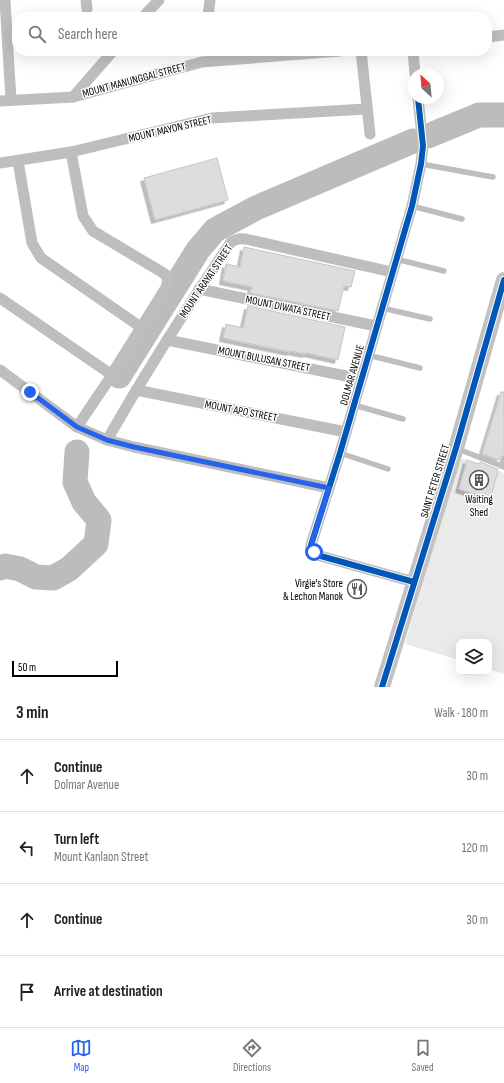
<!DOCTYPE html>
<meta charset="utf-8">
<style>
body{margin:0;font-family:"Sofia Sans Condensed",sans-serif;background:#f6f6f6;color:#222}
.controls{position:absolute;right:12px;bottom:12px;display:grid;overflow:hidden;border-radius:8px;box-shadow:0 4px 16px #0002}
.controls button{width:36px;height:36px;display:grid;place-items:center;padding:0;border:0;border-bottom:1px solid #e0e0e0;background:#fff;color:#222;font:20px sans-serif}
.compass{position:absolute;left:408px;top:68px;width:36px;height:36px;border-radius:50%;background:#fff;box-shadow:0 4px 16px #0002;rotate:334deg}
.scale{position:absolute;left:12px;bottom:10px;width:106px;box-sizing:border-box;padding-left:4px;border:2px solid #000;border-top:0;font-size:11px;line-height:14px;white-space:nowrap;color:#000;-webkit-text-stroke:3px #fff;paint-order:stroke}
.stop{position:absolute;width:12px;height:12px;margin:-9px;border:3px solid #2563eb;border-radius:50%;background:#fff}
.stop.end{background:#2563eb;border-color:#fff;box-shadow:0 1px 4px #0008}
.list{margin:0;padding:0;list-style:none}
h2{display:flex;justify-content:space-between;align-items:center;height:52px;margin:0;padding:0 16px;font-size:17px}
h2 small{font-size:13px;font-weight:400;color:#767676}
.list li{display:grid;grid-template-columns:26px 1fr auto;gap:12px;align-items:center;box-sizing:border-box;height:72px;padding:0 16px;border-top:1px solid #e0e0e0}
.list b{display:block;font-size:15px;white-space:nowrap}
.list p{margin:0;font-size:13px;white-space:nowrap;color:#767676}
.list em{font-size:13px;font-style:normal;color:#767676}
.icon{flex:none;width:22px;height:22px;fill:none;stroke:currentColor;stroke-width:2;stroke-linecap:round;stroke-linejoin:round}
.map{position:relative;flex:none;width:504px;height:687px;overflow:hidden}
.search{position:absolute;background:#fff;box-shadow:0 4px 16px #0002;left:12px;right:12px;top:12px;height:44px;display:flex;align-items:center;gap:10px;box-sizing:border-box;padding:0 14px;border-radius:16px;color:#767676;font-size:15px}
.sheet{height:340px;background:#fff}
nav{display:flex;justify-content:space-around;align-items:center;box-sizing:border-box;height:56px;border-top:1px solid #e0e0e0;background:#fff;font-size:11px;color:#767676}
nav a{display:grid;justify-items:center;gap:2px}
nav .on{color:#2563eb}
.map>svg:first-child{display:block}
.green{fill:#eaeaea}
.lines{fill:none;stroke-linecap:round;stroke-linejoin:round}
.river{stroke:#bcbcbc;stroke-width:25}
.building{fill:#ddd;stroke:#c5c5c5;filter:url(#shadow)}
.lane{stroke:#bebebe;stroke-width:5.5}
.street{stroke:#bebebe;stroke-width:11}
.secondary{stroke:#c2c2c2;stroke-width:16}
.cycleway-casing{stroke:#fff;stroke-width:8}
.cycleway{stroke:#0057b8;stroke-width:6}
.route{stroke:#2563eb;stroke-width:5}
.labels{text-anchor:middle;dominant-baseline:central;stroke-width:3;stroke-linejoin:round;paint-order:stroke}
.street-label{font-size:11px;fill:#000;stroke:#fff}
.poi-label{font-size:11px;fill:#000;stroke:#fff}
</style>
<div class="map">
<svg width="504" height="687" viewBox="0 0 504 687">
<defs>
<filter id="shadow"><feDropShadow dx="-3.5" dy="3.5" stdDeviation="0" flood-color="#0004"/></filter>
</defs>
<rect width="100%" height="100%" fill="#fff"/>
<path class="green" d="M 458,457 L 467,460 L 459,489 L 490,499 L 498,471 L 504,473 L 504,674 L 489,669 L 489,642 L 459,642 L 459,660 L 405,644 Z"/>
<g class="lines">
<g class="river">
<path d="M 428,136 L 479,115 L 504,115"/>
<path d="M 119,376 L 198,250 L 215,230 L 256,208 L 413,141"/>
<path d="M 0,568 L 5,566 L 20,569 L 36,577 L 53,578 L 69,569 L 96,544 L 99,520 L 84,502 L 75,482 L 77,452"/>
</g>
</g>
<g class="building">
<path d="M 217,158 L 228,200 L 155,220 L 144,178 Z"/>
<path d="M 244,247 L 355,271 L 351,287 L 344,286 L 338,311 L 250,293 L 252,287 L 223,281 L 226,264 L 240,267 Z"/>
<path d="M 248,306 L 345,327 L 338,360 L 307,353 L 306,354 L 290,351 L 290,352 L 223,338 L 226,324 L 243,328 Z"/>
<path d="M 501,392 L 504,392 L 504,454 L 501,455 L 499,460 L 482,454 Z"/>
<path d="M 467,460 L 479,464 L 480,462 L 498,469 L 497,471 L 498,471 L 490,499 L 459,489 Z"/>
</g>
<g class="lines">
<g class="lane">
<path d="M 421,164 L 493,177"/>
<path d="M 412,206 L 462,219"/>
<path d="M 396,259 L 444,271"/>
<path d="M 382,308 L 430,319"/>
<path d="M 368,355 L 420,368"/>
<path d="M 354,405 L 403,419"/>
<path d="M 458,449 L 504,467"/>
<path d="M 340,453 L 388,469"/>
<path d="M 501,466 L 504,458"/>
</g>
<g class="street">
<path d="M 5,0 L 11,100"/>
<path d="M 86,0 L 87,9"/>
<path d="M 143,17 L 159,0"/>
<path d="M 208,17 L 210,0"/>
<path d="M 487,37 L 504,35"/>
<path d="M 361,51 L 370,134"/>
<path d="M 413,51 L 415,74"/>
<path d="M 73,97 L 113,51"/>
<path d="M 0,101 L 73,97 L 202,62 L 340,51"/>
<path d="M 71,152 L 83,216 L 93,231 L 165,274 L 168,280 L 166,288 L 112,375 L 77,427"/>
<path d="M 18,161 L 32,243 L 41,258 L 142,328"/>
<path d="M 0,163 L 71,152 L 212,118 L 366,109"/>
<path d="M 199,289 L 376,326"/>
<path d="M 0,298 L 112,375"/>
<path d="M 167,340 L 361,379"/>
<path d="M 0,370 L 77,427 L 107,440 L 134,447 L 329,488"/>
<path d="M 136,390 L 346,432"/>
<path d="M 107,440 C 146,372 187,307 231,242 C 238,238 242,238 250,240 L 392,272"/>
<path d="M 414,582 L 317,555 L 311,549 L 311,545 L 340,453 L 412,206 L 421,164 L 423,146 L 418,98"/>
</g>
<path class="secondary" d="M 382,687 L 456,448 L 504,280"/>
<defs>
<g id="cycleway">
<path d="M 414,582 L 317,555 L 311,549 L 311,545 L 340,453 L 412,206 L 421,164 L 423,146 L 418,98"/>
<path d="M 382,687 L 456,448 L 504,280"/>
</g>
</defs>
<use href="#cycleway" class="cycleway-casing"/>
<use href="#cycleway" class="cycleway"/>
</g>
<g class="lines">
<path class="route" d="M 30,392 L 77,427 L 107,440 L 134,447 L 329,488 L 312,542 L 312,549 L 314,552"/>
</g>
<defs>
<symbol id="building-ring" viewBox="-11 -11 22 22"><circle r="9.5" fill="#fff" stroke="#595959" stroke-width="1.5"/><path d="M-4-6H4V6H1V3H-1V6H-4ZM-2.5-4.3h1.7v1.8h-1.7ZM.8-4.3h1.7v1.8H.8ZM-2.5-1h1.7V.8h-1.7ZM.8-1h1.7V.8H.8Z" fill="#595959"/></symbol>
<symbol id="restaurant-ring" viewBox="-11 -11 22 22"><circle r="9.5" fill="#fff" stroke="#595959" stroke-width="1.5"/><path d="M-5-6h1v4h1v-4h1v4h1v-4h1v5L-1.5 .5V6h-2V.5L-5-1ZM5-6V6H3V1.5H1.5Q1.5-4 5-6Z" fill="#595959"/></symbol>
</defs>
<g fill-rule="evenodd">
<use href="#building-ring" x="468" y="469" width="22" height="22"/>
<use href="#restaurant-ring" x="346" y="578" width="22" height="22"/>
</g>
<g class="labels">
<g class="street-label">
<text transform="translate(134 80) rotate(-15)">MOUNT MANUNGGAL STREET</text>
<text transform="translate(170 129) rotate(-13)">MOUNT MAYON STREET</text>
<text transform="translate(206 281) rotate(-56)">MOUNT ARAYAT STREET</text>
<text transform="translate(288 308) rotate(12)">MOUNT DIWATA STREET</text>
<text transform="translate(264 359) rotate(11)">MOUNT BULUSAN STREET</text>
<text transform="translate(352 375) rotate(-74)">DOLMAR AVENUE</text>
<text transform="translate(241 411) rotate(11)">MOUNT APO STREET</text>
<text transform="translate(435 481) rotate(-73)">SAINT PETER STREET</text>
</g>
<g class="poi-label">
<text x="479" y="499">Waiting<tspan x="479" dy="13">Shed</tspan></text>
<text x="343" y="583" text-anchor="end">Virgie's Store<tspan x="343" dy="13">&amp; Lechon Manok</tspan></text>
</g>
</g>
</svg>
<div class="controls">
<button><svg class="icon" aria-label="layers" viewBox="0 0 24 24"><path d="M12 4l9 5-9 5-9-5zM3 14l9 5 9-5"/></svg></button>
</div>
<svg class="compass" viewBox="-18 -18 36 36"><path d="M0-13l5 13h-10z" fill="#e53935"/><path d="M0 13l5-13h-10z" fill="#767676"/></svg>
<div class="scale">50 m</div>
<div class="stop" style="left:314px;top:552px"></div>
<div class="stop end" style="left:30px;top:392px"></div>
<div class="search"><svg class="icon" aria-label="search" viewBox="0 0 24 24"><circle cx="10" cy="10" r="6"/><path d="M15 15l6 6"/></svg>Search here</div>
</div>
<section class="sheet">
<h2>3 min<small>Walk · 180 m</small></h2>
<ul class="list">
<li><svg class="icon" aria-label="ahead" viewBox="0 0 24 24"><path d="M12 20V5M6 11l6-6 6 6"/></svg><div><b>Continue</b><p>Dolmar Avenue</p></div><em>30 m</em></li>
<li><svg class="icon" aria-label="left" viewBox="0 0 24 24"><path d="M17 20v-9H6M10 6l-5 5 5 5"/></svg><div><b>Turn left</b><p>Mount Kanlaon Street</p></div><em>120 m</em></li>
<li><svg class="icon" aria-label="ahead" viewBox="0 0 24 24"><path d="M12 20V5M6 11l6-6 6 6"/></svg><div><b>Continue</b></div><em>30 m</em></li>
<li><svg class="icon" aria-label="arrive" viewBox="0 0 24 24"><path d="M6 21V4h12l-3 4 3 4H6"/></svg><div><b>Arrive at destination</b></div></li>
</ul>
</section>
<nav>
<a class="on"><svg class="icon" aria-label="map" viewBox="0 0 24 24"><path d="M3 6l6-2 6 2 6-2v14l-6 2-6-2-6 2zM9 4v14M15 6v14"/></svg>Map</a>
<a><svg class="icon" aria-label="directions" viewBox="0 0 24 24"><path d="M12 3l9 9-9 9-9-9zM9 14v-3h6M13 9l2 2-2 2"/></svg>Directions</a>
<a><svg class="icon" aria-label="saved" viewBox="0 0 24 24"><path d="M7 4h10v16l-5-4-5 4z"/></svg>Saved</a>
</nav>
